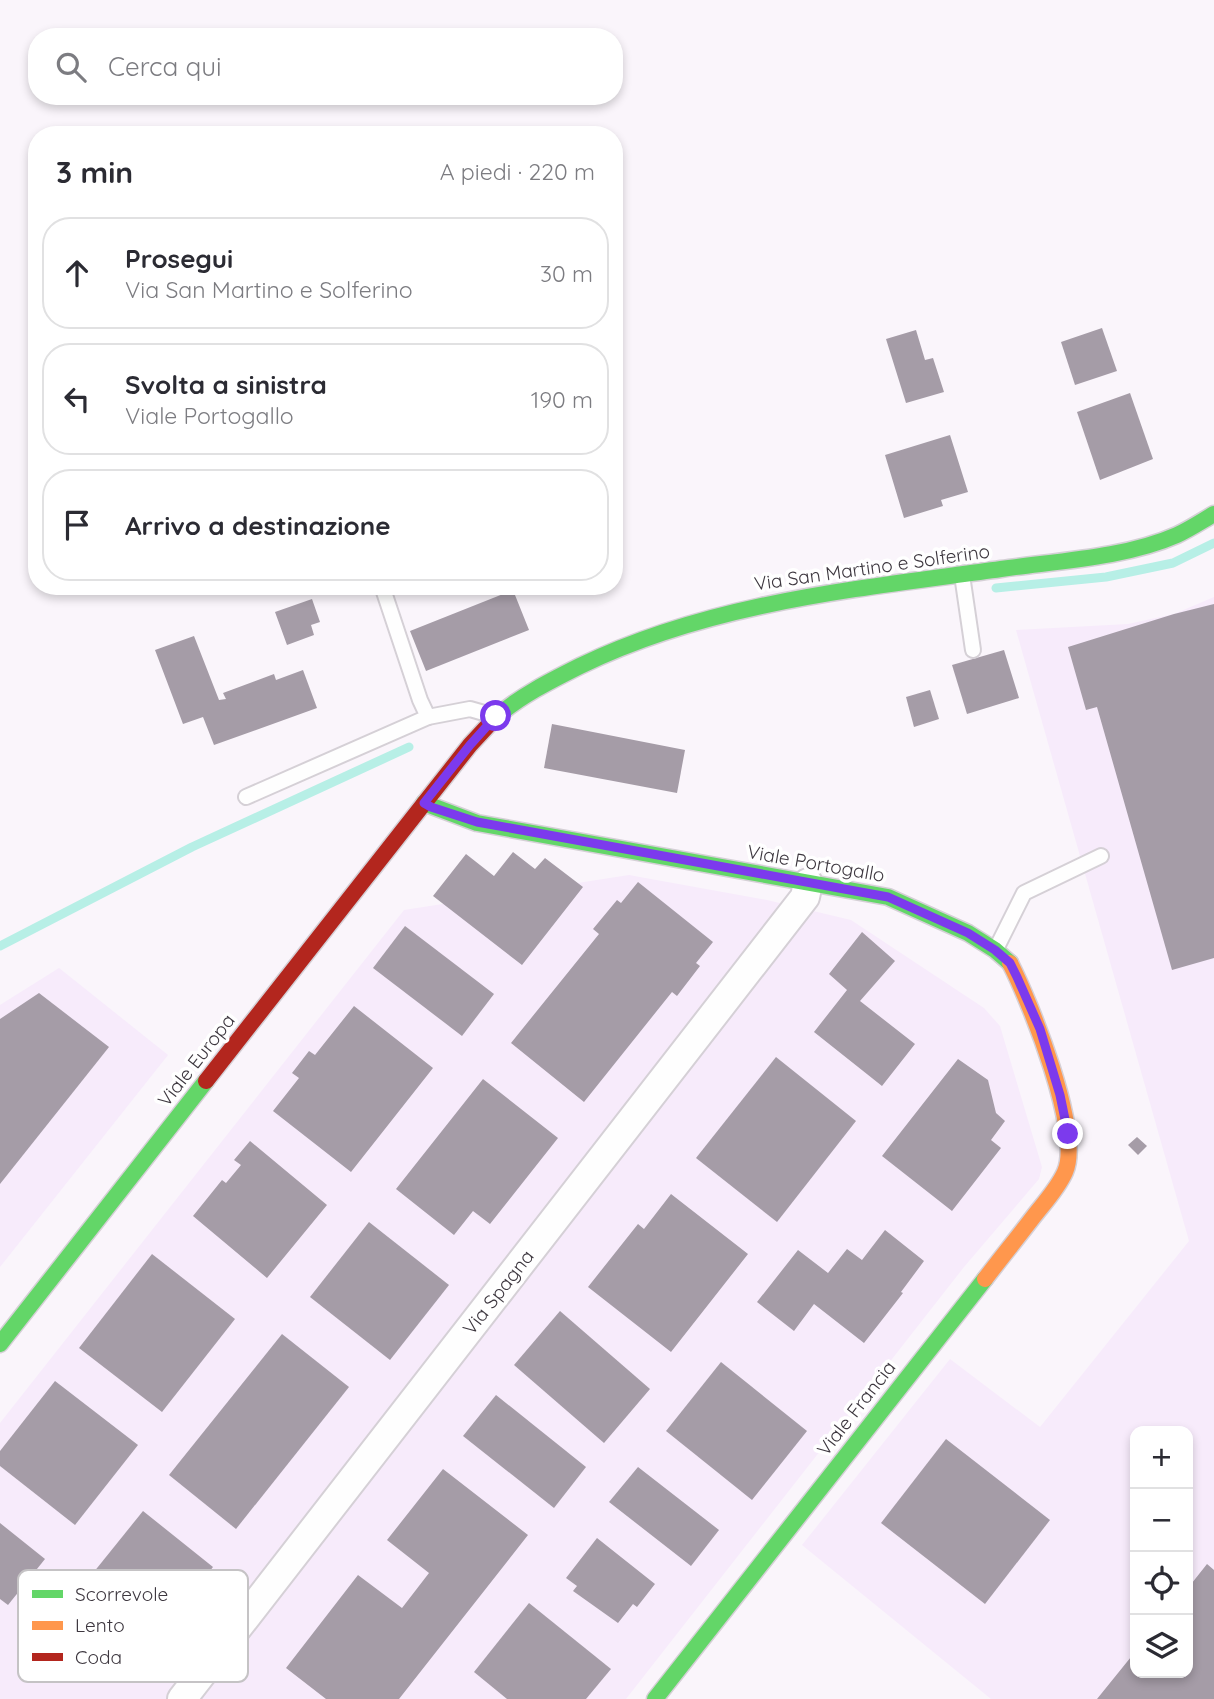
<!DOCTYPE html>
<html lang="it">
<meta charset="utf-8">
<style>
body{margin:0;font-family:Quicksand,sans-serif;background:#f2f2f3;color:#2b2b33}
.controls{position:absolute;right:21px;bottom:21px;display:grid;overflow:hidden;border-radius:14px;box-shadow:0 4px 10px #0003}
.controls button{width:63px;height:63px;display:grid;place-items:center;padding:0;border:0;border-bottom:2px solid #e1e1e2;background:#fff;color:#2b2b33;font:35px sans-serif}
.stop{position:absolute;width:21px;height:21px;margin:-16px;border:5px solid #7c3aed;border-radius:50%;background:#fff}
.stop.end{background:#7c3aed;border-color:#fff;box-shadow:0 2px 7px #0008}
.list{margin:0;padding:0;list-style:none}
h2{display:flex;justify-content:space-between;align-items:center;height:91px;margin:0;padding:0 28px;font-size:30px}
h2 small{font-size:23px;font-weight:400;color:#7c7c81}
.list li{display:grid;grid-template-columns:46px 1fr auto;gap:21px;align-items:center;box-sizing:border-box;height:112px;margin:0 14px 14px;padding:0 14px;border:2px solid #e1e1e2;border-radius:28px}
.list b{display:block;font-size:26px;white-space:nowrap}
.list p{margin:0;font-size:23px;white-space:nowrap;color:#7c7c81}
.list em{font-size:23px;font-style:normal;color:#7c7c81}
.icon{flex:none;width:38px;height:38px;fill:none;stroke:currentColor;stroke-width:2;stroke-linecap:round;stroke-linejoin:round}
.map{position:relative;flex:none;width:1214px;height:1699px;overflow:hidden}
.search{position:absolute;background:#fff;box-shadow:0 4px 10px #0003;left:28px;top:28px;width:595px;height:77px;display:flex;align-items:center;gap:18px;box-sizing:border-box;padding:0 24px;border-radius:28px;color:#7c7c81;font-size:26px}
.panel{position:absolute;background:#fff;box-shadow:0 4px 10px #0003;left:28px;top:126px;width:595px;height:469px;border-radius:28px}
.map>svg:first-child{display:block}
.built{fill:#f7ebfb;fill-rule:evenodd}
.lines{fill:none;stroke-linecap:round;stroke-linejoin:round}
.stream{stroke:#b7efe6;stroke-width:9}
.building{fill:#a59ca7}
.lane-casing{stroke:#d5d0d6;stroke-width:18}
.street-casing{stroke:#d5d0d6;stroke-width:32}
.fast-casing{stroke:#d5d0d6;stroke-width:19}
.slow-casing{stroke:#d5d0d6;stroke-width:19}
.jam-casing{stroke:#d5d0d6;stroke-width:19}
.lane{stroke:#fefefe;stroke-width:14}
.street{stroke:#fefefe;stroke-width:28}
.fast{stroke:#63d668;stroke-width:16}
.slow{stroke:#ff974d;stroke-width:16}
.jam{stroke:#b3261e;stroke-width:16}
.route{stroke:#7c3aed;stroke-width:9}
.labels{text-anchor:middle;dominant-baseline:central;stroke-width:7;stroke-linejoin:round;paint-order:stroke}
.street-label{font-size:19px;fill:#3d373f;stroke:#fff}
.key{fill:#fff;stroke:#c5c3c5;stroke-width:2}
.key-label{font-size:19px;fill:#3d373f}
</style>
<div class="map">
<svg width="1214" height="1699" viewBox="0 0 1214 1699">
<rect width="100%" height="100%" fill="#faf5fb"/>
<g class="built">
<path d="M 1214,597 L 1214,1699 L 991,1699 L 802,1545 L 950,1359 L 1040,1427 L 1189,1241 L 1016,630 L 1128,624 L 1174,614 ZM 1135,1431 L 1188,1431 L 1188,1673 L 1135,1673 Z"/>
<path d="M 629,875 L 767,900 L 851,920 L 984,1008 L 1000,1026 L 1042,1167 L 1039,1179 L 964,1267 L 626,1699 L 0,1699 L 0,1423 L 404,910 Z"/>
<path d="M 59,968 L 168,1055 L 0,1267 L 0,1005 Z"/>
</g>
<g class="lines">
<g class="stream">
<path d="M 996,588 L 1106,577 L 1173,563 L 1214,543"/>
<path d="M 0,946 L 192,847 L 409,747"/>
</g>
</g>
<g class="building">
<path d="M 1102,328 L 1117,371 L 1075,385 L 1061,342 Z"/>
<path d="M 916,330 L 925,360 L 933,358 L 944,392 L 906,403 L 886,339 Z"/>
<path d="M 1130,393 L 1153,459 L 1100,480 L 1077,412 Z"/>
<path d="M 950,435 L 968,492 L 941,500 L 943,506 L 904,518 L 885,455 Z"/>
<path d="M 513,590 L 529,630 L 426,671 L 410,631 Z"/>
<path d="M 312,599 L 320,622 L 311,625 L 314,635 L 287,645 L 275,612 Z"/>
<path d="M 1214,604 L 1214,958 L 1172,970 L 1097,707 L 1086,710 L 1068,647 L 1174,614 Z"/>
<path d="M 194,636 L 219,700 L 226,699 L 223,693 L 274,674 L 276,680 L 303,670 L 317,708 L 214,745 L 203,717 L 183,724 L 155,650 Z"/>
<path d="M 1004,650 L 1019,698 L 967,714 L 952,665 Z"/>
<path d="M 930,690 L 939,719 L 914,727 L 906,697 Z"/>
<path d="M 552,724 L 685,750 L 677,793 L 544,768 Z"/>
<path d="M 513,852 L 535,869 L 545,858 L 583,887 L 522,965 L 433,896 L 466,854 L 494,876 Z"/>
<path d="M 638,882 L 713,942 L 696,963 L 700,966 L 677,996 L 672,992 L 584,1102 L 511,1043 L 599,934 L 593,929 L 617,900 L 621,903 Z"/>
<path d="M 405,926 L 494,994 L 462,1036 L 373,968 Z"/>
<path d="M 862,932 L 895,961 L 860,1001 L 915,1044 L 882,1086 L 814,1032 L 847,990 L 829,974 Z"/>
<path d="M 39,993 L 109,1047 L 0,1184 L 0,1019 Z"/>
<path d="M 354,1006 L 433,1068 L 351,1172 L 273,1111 L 299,1078 L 292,1073 L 309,1051 L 315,1055 Z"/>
<path d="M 776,1057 L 856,1121 L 777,1222 L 696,1158 Z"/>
<path d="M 958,1059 L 988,1080 L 996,1113 L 1005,1121 L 991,1140 L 1001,1148 L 952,1211 L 882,1156 Z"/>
<path d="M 483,1079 L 558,1138 L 490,1224 L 473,1211 L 454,1235 L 396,1189 Z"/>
<path d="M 1137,1137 L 1147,1146 L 1138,1155 L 1128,1145 Z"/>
<path d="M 250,1141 L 327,1205 L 267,1278 L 193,1216 L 222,1180 L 226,1183 L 241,1165 L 234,1160 Z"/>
<path d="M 671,1194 L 748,1254 L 671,1352 L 588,1287 L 638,1224 L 644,1229 Z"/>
<path d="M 369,1222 L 449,1285 L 390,1360 L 310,1297 Z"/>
<path d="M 885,1230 L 924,1261 L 901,1292 L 903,1293 L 864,1343 L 814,1304 L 794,1331 L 757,1302 L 798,1250 L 828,1273 L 847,1249 L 862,1260 Z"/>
<path d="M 152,1254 L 235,1319 L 162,1412 L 79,1348 Z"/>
<path d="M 560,1311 L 650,1389 L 604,1443 L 514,1365 Z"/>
<path d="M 282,1334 L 349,1387 L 236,1529 L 169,1475 Z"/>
<path d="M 721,1362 L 807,1431 L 752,1500 L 666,1431 Z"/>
<path d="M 55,1381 L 138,1445 L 75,1525 L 0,1466 L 0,1451 Z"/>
<path d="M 496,1395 L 586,1467 L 554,1508 L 463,1436 Z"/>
<path d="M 946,1439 L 1050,1520 L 985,1604 L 881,1523 Z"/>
<path d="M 638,1467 L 719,1530 L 691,1566 L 609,1502 Z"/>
<path d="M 443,1469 L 528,1535 L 399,1699 L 326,1699 L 286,1668 L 358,1575 L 402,1608 L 429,1573 L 387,1540 Z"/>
<path d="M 143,1511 L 213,1567 L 127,1676 L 56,1619 Z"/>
<path d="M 0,1523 L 45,1559 L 8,1605 L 0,1599 Z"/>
<path d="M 597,1538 L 655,1584 L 637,1607 L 633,1604 L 618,1623 L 573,1591 L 577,1586 L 566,1578 Z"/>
<path d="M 1207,1564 L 1214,1570 L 1214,1699 L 1097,1699 L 1135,1652 L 1135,1673 L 1188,1673 L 1188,1588 Z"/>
<path d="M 529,1603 L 611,1669 L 586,1699 L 507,1699 L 474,1672 Z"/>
</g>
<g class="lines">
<defs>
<g id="lane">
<path d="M 962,575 L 973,650"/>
<path d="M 382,586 L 420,700 L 428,717"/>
<path d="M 246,797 L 428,717 L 470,709 L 491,715"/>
<path d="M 996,949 L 1024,893 L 1101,856"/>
</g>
<path id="street" d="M 182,1699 L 805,897 L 808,883"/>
<g id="fast">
<path d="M 495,718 C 520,696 550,681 580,666 C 712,602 857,589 1001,569 C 1057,561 1125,558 1177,535 C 1190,529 1202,521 1214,514"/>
<path d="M 424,803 L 477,823 L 888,897 L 968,933 L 995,950 L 1010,963"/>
<path d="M 0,1344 L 206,1081"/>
<path d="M 655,1699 L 985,1279"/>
</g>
<path id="slow" d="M 985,1279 C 1001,1258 1018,1237 1034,1216 C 1045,1202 1058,1188 1065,1172 C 1083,1133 1030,1002 1010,963"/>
<path id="jam" d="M 206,1081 L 470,745 L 495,718"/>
</defs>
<use href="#lane" class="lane-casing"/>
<use href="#street" class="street-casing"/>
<use href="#fast" class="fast-casing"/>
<use href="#slow" class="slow-casing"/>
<use href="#jam" class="jam-casing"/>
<use href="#lane" class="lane"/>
<use href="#street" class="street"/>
<use href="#fast" class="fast"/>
<use href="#slow" class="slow"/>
<use href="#jam" class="jam"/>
</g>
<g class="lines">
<path class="route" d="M 496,716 L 470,745 L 424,803 L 431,807 L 477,822 L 888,897 L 968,933 L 995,950 L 1010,963 L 1017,977 L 1040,1029 L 1060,1095 L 1068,1134"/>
</g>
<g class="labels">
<g class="street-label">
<text transform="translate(872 567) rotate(-8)">Via San Martino e Solferino</text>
<text transform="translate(816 863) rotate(10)">Viale Portogallo</text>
<text transform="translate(196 1060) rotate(-52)">Viale Europa</text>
<text transform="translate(498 1292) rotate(-52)">Via Spagna</text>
<text transform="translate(856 1408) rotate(-52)">Viale Francia</text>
</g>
</g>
<rect x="18" y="1570" width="230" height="112" rx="10" class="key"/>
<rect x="32" y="1590" width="31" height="8" fill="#63d668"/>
<rect x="32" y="1621" width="31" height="9" fill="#ff974d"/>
<rect x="32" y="1653" width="31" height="8" fill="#b3261e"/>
<g class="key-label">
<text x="75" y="1601">Scorrevole</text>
<text x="75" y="1632">Lento</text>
<text x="75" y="1664">Coda</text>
</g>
</svg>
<div class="controls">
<button>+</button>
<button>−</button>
<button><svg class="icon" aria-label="locate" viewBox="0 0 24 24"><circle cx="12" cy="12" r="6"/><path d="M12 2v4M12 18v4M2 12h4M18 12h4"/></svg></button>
<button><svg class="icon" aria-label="layers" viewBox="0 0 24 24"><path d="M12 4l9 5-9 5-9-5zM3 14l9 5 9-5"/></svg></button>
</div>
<div class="stop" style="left:496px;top:716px"></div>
<div class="stop end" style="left:1068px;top:1134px"></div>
<div class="search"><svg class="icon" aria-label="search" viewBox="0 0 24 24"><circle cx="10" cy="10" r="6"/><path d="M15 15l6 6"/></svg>Cerca qui</div>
<section class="panel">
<h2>3 min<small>A piedi · 220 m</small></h2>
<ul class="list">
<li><svg class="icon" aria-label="ahead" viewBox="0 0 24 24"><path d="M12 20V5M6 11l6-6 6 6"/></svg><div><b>Prosegui</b><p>Via San Martino e Solferino</p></div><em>30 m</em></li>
<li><svg class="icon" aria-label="left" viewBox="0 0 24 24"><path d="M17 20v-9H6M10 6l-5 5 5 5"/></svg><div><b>Svolta a sinistra</b><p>Viale Portogallo</p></div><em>190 m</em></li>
<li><svg class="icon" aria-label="arrive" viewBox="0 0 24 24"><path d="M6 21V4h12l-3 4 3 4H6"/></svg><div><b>Arrivo a destinazione</b></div></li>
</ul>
</section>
</div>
